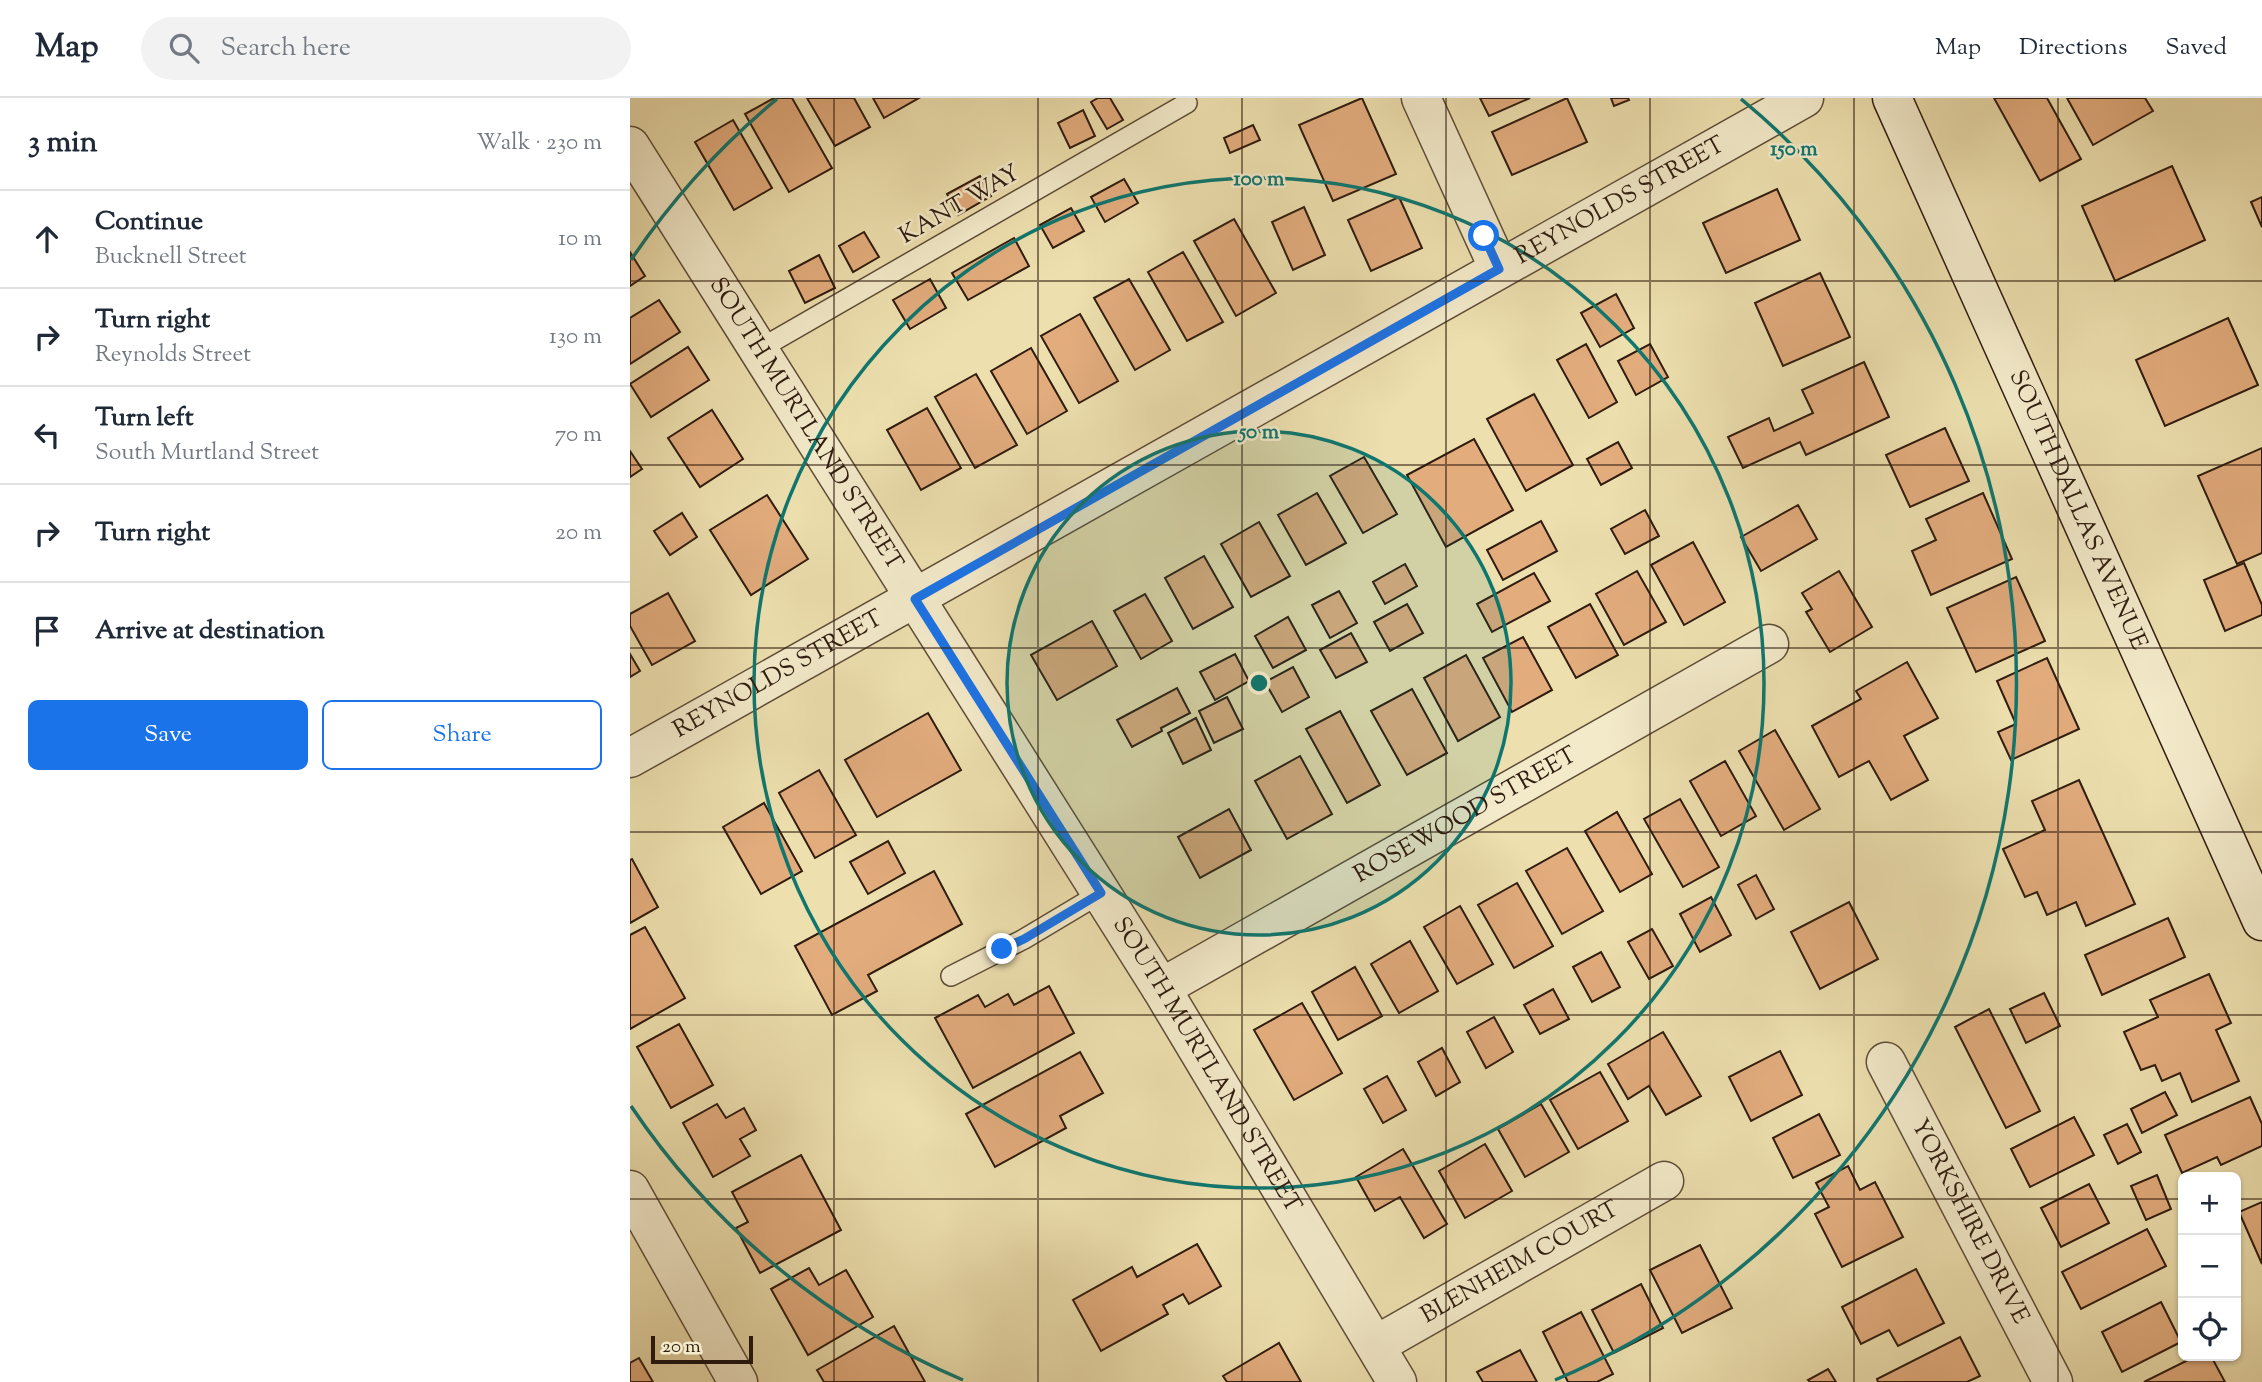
<!DOCTYPE html>
<meta charset="utf-8">
<style>
body{margin:0;font-family:"Sorts Mill Goudy",serif;background:#f2f2f3;color:#1f2937}
.controls{position:absolute;right:21px;bottom:21px;display:grid;overflow:hidden;border-radius:10px;box-shadow:0 2px 5px #0004}
.controls button{width:63px;height:63px;display:grid;place-items:center;padding:0;border:0;border-bottom:2px solid #e0e1e3;background:#fff;color:#1f2937;font:35px sans-serif}
.scale{position:absolute;left:21px;bottom:18px;width:102px;box-sizing:border-box;padding-left:7px;border:4px solid #2f1c0f;border-top:0;font-size:19px;line-height:24px;white-space:nowrap;color:#2f1c0f;-webkit-text-stroke:5px #f3eaca;paint-order:stroke}
.stop{position:absolute;width:21px;height:21px;margin:-16px;border:5px solid #1a73e8;border-radius:50%;background:#fff}
.stop.end{background:#1a73e8;border-color:#fff;box-shadow:0 2px 7px #0008}
.list{margin:0;padding:0;list-style:none}
h2{display:flex;justify-content:space-between;align-items:center;height:91px;margin:0;padding:0 28px;font-size:30px}
h2 small{font-size:23px;font-weight:400;color:#747a83}
.list li{display:grid;grid-template-columns:46px 1fr auto;gap:21px;align-items:center;box-sizing:border-box;height:98px;padding:0 28px;border-top:2px solid #e0e1e3}
.list b{display:block;font-size:26px;white-space:nowrap}
.list p{margin:0;font-size:23px;white-space:nowrap;color:#747a83}
.list em{font-size:23px;font-style:normal;color:#747a83}
.actions{display:flex;gap:14px;padding:21px 28px}
.actions a{flex:1;padding:16px 0;border:2px solid #1a73e8;border-radius:10px;text-align:center;font-size:24px;color:#1a73e8}
.actions .main{background:#1a73e8;color:#fff}
.icon{flex:none;width:38px;height:38px;fill:none;stroke:currentColor;stroke-width:2;stroke-linecap:round;stroke-linejoin:round}
.map{position:relative;flex:none;width:1632px;height:1284px;overflow:hidden}
header{display:flex;align-items:center;gap:42px;box-sizing:border-box;height:98px;padding:0 35px;background:#fff;border-bottom:2px solid #e0e1e3}
header strong{font-size:33px}
nav{display:flex;gap:38px;margin-inline-start:auto;font-size:24px}
.search{width:490px;height:63px;background:#f2f2f3;display:flex;align-items:center;gap:18px;box-sizing:border-box;padding:0 24px;border-radius:38px;color:#747a83;font-size:26px}
main{display:flex}
aside{flex:1;background:#fff}
.map>svg:first-child{display:block}
.building{fill:#e2ac7d;stroke:#2f1c0f;stroke-width:2}
.lines{fill:none;stroke-linecap:round;stroke-linejoin:round}
.service-casing{stroke:#5e4d37;stroke-width:22}
.minor-casing{stroke:#5e4d37;stroke-width:41}
.tertiary-casing{stroke:#5e4d37;stroke-width:41}
.secondary-casing{stroke:#2f1c0f;stroke-width:41}
.service{stroke:#f3eaca;stroke-width:19}
.minor{stroke:#f3eaca;stroke-width:38}
.tertiary{stroke:#f3eaca;stroke-width:38}
.secondary{stroke:#f3eaca;stroke-width:38}
.route{stroke:#1a73e8;stroke-width:9}
.grid{fill:none;stroke:#2f1c0f;stroke-width:2;stroke-opacity:0.55}
.ring{fill:none;stroke:#0f766e;stroke-width:3.5}
.labels{text-anchor:middle;dominant-baseline:central;stroke-width:5;stroke-linejoin:round;paint-order:stroke}
.street-label{font-size:24px;fill:#2f1c0f;stroke:#f3eaca}
.centre{fill:#0f766e;stroke:#f3eaca;stroke-width:3.5}
.ring-label{font-size:21px;text-anchor:middle;font-weight:bold;fill:#0f766e;stroke:#f3eaca;stroke-width:5;stroke-linejoin:round;paint-order:stroke}
</style>
<header>
<strong>Map</strong>
<div class="search"><svg class="icon" aria-label="search" viewBox="0 0 24 24"><circle cx="10" cy="10" r="6"/><path d="M15 15l6 6"/></svg>Search here</div>
<nav><a>Map</a><a>Directions</a><a>Saved</a></nav>
</header>
<main>
<aside>
<h2>3 min<small>Walk · 230 m</small></h2>
<ul class="list">
<li><svg class="icon" aria-label="ahead" viewBox="0 0 24 24"><path d="M12 20V5M6 11l6-6 6 6"/></svg><div><b>Continue</b><p>Bucknell Street</p></div><em>10 m</em></li>
<li><svg class="icon" aria-label="right" viewBox="0 0 24 24"><path d="M7 20v-9h11M14 6l5 5-5 5"/></svg><div><b>Turn right</b><p>Reynolds Street</p></div><em>130 m</em></li>
<li><svg class="icon" aria-label="left" viewBox="0 0 24 24"><path d="M17 20v-9H6M10 6l-5 5 5 5"/></svg><div><b>Turn left</b><p>South Murtland Street</p></div><em>70 m</em></li>
<li><svg class="icon" aria-label="right" viewBox="0 0 24 24"><path d="M7 20v-9h11M14 6l5 5-5 5"/></svg><div><b>Turn right</b></div><em>20 m</em></li>
<li><svg class="icon" aria-label="arrive" viewBox="0 0 24 24"><path d="M6 21V4h12l-3 4 3 4H6"/></svg><div><b>Arrive at destination</b></div></li>
</ul>
<div class="actions"><a class="main">Save</a><a>Share</a></div>
</aside>
<div class="map">
<svg width="1632" height="1284" viewBox="0 0 1632 1284">
<rect width="100%" height="100%" fill="#eddfae"/>
<filter id="stains"><feTurbulence type="fractalNoise" baseFrequency=".00286" numOctaves="4"/><feColorMatrix values="0 0 0 0 .2 0 0 0 0 .09 0 0 0 0 .02 0 0 0 .5 -.17"/></filter>
<radialGradient id="worn" r=".72"><stop offset=".6" stop-color="#630" stop-opacity="0"/><stop offset="1" stop-color="#630" stop-opacity=".3"/></radialGradient>
<g class="building">
<path d="M 144,0 L 162,0 L 202,70 L 159,94 L 115,16 Z"/>
<path d="M 177,0 L 224,0 L 240,29 L 205,48 Z"/>
<path d="M 243,0 L 289,0 L 254,20 Z"/>
<path d="M 468,0 L 480,0 L 493,22 L 477,31 L 461,4 Z"/>
<path d="M 732,0 L 766,76 L 703,103 L 669,27 Z"/>
<path d="M 850,0 L 900,0 L 859,18 Z"/>
<path d="M 937,0 L 957,44 L 882,77 L 862,34 Z"/>
<path d="M 981,0 L 998,0 L 999,2 L 984,8 Z"/>
<path d="M 1364,0 L 1417,0 L 1451,61 L 1410,83 Z"/>
<path d="M 1437,0 L 1515,0 L 1523,13 L 1463,47 Z"/>
<path d="M 453,12 L 465,38 L 440,50 L 428,25 Z"/>
<path d="M 103,22 L 142,90 L 104,112 L 65,44 Z"/>
<path d="M 623,27 L 630,42 L 600,55 L 594,40 Z"/>
<path d="M 1542,68 L 1575,142 L 1485,183 L 1452,108 Z"/>
<path d="M 350,78 L 361,98 L 328,117 L 317,96 Z"/>
<path d="M 494,81 L 508,105 L 475,124 L 461,99 Z"/>
<path d="M 1147,91 L 1170,142 L 1096,175 L 1073,125 Z"/>
<path d="M 769,99 L 792,150 L 741,173 L 718,122 Z"/>
<path d="M 1632,99 L 1632,129 L 1621,104 Z"/>
<path d="M 674,109 L 695,157 L 663,172 L 642,124 Z"/>
<path d="M 441,110 L 454,133 L 423,150 L 410,127 Z"/>
<path d="M 604,121 L 646,195 L 606,218 L 564,143 Z"/>
<path d="M 234,134 L 249,159 L 223,174 L 209,148 Z"/>
<path d="M 384,140 L 399,168 L 338,202 L 322,175 Z"/>
<path d="M 0,154 L 15,178 L 0,188 Z"/>
<path d="M 553,154 L 593,224 L 557,243 L 518,174 Z"/>
<path d="M 189,157 L 205,190 L 175,205 L 159,173 Z"/>
<path d="M 1190,175 L 1220,239 L 1153,268 L 1125,205 Z"/>
<path d="M 300,181 L 316,210 L 280,231 L 263,202 Z"/>
<path d="M 499,181 L 540,252 L 505,272 L 464,200 Z"/>
<path d="M 986,196 L 1004,230 L 970,249 L 951,215 Z"/>
<path d="M 29,202 L 50,234 L 0,266 L 0,220 Z"/>
<path d="M 450,216 L 488,283 L 449,305 L 411,238 Z"/>
<path d="M 1598,220 L 1628,287 L 1535,328 L 1506,262 Z"/>
<path d="M 956,246 L 987,304 L 959,320 L 927,262 Z"/>
<path d="M 1020,246 L 1038,279 L 1006,297 L 988,263 Z"/>
<path d="M 58,249 L 79,282 L 21,319 L 0,286 Z"/>
<path d="M 401,250 L 437,313 L 397,336 L 361,273 Z"/>
<path d="M 1234,264 L 1259,319 L 1176,357 L 1170,344 L 1113,370 L 1098,339 L 1139,320 L 1144,333 L 1183,315 L 1172,292 Z"/>
<path d="M 346,276 L 387,347 L 345,370 L 305,299 Z"/>
<path d="M 904,296 L 943,367 L 896,393 L 857,321 Z"/>
<path d="M 297,310 L 331,370 L 291,392 L 257,332 Z"/>
<path d="M 82,312 L 113,361 L 70,389 L 38,340 Z"/>
<path d="M 1315,330 L 1339,383 L 1280,409 L 1256,357 Z"/>
<path d="M 844,341 L 883,412 L 816,449 L 777,377 Z"/>
<path d="M 988,344 L 1002,370 L 971,387 L 957,361 Z"/>
<path d="M 1632,350 L 1632,455 L 1607,466 L 1568,378 Z"/>
<path d="M 0,353 L 12,371 L 0,379 Z"/>
<path d="M 734,359 L 767,416 L 733,435 L 700,378 Z"/>
<path d="M 687,395 L 716,445 L 676,467 L 648,417 Z"/>
<path d="M 1353,395 L 1382,461 L 1301,497 L 1282,453 L 1306,442 L 1296,421 Z"/>
<path d="M 137,397 L 178,461 L 121,497 L 80,432 Z"/>
<path d="M 1168,407 L 1187,441 L 1131,473 L 1111,439 Z"/>
<path d="M 1015,412 L 1029,438 L 995,456 L 981,431 Z"/>
<path d="M 52,415 L 67,439 L 40,457 L 24,433 Z"/>
<path d="M 911,423 L 927,453 L 873,482 L 857,452 Z"/>
<path d="M 629,424 L 660,478 L 621,499 L 591,446 Z"/>
<path d="M 1063,444 L 1095,504 L 1054,527 L 1021,467 Z"/>
<path d="M 574,458 L 603,509 L 563,531 L 535,480 Z"/>
<path d="M 1614,465 L 1632,507 L 1632,517 L 1595,533 L 1574,482 Z"/>
<path d="M 775,466 L 787,488 L 755,506 L 743,484 Z"/>
<path d="M 1007,473 L 1036,524 L 994,547 L 966,496 Z"/>
<path d="M 1209,473 L 1242,529 L 1200,554 L 1176,514 L 1182,511 L 1172,495 Z"/>
<path d="M 904,475 L 920,503 L 862,534 L 847,506 Z"/>
<path d="M 1386,479 L 1415,543 L 1346,574 L 1317,510 Z"/>
<path d="M 709,493 L 727,525 L 700,540 L 682,507 Z"/>
<path d="M 38,495 L 65,543 L 22,567 L 0,528 L 0,516 Z"/>
<path d="M 515,496 L 542,543 L 511,561 L 484,513 Z"/>
<path d="M 777,506 L 793,535 L 760,553 L 744,524 Z"/>
<path d="M 960,506 L 988,557 L 946,580 L 918,529 Z"/>
<path d="M 658,519 L 676,552 L 643,570 L 625,538 Z"/>
<path d="M 462,523 L 487,568 L 427,602 L 401,557 Z"/>
<path d="M 721,535 L 737,564 L 706,580 L 690,552 Z"/>
<path d="M 893,539 L 922,592 L 882,614 L 853,560 Z"/>
<path d="M 0,556 L 10,573 L 0,579 Z"/>
<path d="M 605,556 L 619,583 L 585,602 L 570,574 Z"/>
<path d="M 836,557 L 870,619 L 828,643 L 794,580 Z"/>
<path d="M 1417,560 L 1449,631 L 1381,662 L 1368,634 L 1386,626 L 1367,583 Z"/>
<path d="M 1277,564 L 1308,620 L 1274,638 L 1298,682 L 1261,702 L 1239,663 L 1209,679 L 1182,628 L 1231,601 L 1226,593 Z"/>
<path d="M 663,569 L 679,599 L 652,614 L 635,584 Z"/>
<path d="M 547,590 L 560,615 L 531,630 L 532,633 L 502,649 L 487,622 Z"/>
<path d="M 782,591 L 817,655 L 777,677 L 741,613 Z"/>
<path d="M 597,599 L 613,631 L 584,645 L 569,613 Z"/>
<path d="M 710,613 L 750,687 L 717,705 L 676,631 Z"/>
<path d="M 298,615 L 331,672 L 247,719 L 215,662 Z"/>
<path d="M 566,620 L 581,652 L 553,666 L 538,635 Z"/>
<path d="M 1145,632 L 1190,711 L 1154,732 L 1109,653 Z"/>
<path d="M 670,658 L 702,716 L 657,741 L 625,683 Z"/>
<path d="M 1095,663 L 1126,718 L 1091,738 L 1060,683 Z"/>
<path d="M 189,672 L 226,737 L 185,760 L 149,695 Z"/>
<path d="M 1449,682 L 1505,806 L 1456,828 L 1446,804 L 1417,817 L 1407,794 L 1395,799 L 1373,751 L 1415,732 L 1402,703 Z"/>
<path d="M 1050,701 L 1089,769 L 1053,789 L 1014,721 Z"/>
<path d="M 134,705 L 172,773 L 131,796 L 93,729 Z"/>
<path d="M 599,711 L 621,752 L 570,780 L 548,739 Z"/>
<path d="M 987,714 L 1022,776 L 990,794 L 955,733 Z"/>
<path d="M 258,743 L 275,775 L 238,796 L 220,764 Z"/>
<path d="M 937,750 L 973,813 L 932,836 L 896,773 Z"/>
<path d="M 2,761 L 28,809 L 0,825 L 0,762 Z"/>
<path d="M 304,773 L 332,826 L 238,877 L 247,893 L 202,917 L 165,848 Z"/>
<path d="M 1126,777 L 1144,811 L 1126,821 L 1108,787 Z"/>
<path d="M 887,785 L 923,848 L 884,870 L 848,807 Z"/>
<path d="M 1081,799 L 1101,837 L 1070,854 L 1050,816 Z"/>
<path d="M 1219,804 L 1248,861 L 1190,891 L 1161,834 Z"/>
<path d="M 830,808 L 863,866 L 827,886 L 794,829 Z"/>
<path d="M 1538,820 L 1555,859 L 1472,897 L 1455,857 Z"/>
<path d="M 15,829 L 55,900 L 0,931 L 0,837 Z"/>
<path d="M 1022,831 L 1043,868 L 1019,881 L 998,844 Z"/>
<path d="M 780,843 L 808,893 L 769,915 L 741,866 Z"/>
<path d="M 971,854 L 990,889 L 962,904 L 943,869 Z"/>
<path d="M 725,869 L 752,918 L 708,942 L 682,894 Z"/>
<path d="M 1579,876 L 1601,925 L 1586,932 L 1609,983 L 1562,1004 L 1550,975 L 1532,983 L 1525,967 L 1511,972 L 1494,934 L 1528,919 L 1520,902 Z"/>
<path d="M 419,888 L 444,935 L 343,990 L 305,920 L 348,897 L 355,909 L 378,896 L 384,907 Z"/>
<path d="M 923,891 L 939,921 L 910,936 L 894,907 Z"/>
<path d="M 1414,895 L 1430,928 L 1396,945 L 1380,911 Z"/>
<path d="M 672,905 L 712,975 L 664,1002 L 624,932 Z"/>
<path d="M 1359,911 L 1410,1013 L 1376,1030 L 1325,929 Z"/>
<path d="M 864,919 L 883,954 L 856,970 L 837,934 Z"/>
<path d="M 49,926 L 83,987 L 41,1010 L 7,949 Z"/>
<path d="M 1033,934 L 1071,998 L 1036,1017 L 1019,988 L 998,1001 L 978,966 Z"/>
<path d="M 812,950 L 830,984 L 806,998 L 788,964 Z"/>
<path d="M 1150,953 L 1172,997 L 1121,1023 L 1099,979 Z"/>
<path d="M 450,954 L 473,995 L 430,1018 L 436,1030 L 365,1069 L 336,1016 Z"/>
<path d="M 970,974 L 998,1023 L 948,1051 L 920,1002 Z"/>
<path d="M 757,978 L 776,1012 L 753,1025 L 734,991 Z"/>
<path d="M 1535,994 L 1547,1017 L 1512,1035 L 1501,1011 Z"/>
<path d="M 1620,999 L 1632,1026 L 1632,1048 L 1591,1067 L 1587,1059 L 1552,1075 L 1535,1037 Z"/>
<path d="M 87,1006 L 96,1020 L 114,1010 L 126,1032 L 110,1041 L 120,1058 L 83,1079 L 53,1025 Z"/>
<path d="M 911,1006 L 939,1054 L 895,1079 L 868,1031 Z"/>
<path d="M 1189,1016 L 1210,1057 L 1163,1080 L 1143,1040 Z"/>
<path d="M 1444,1019 L 1464,1057 L 1400,1089 L 1381,1051 Z"/>
<path d="M 1497,1026 L 1511,1054 L 1488,1066 L 1474,1037 Z"/>
<path d="M 855,1046 L 882,1093 L 835,1120 L 809,1073 Z"/>
<path d="M 773,1051 L 817,1126 L 794,1140 L 770,1099 L 745,1113 L 726,1079 Z"/>
<path d="M 171,1057 L 211,1132 L 130,1175 L 106,1130 L 118,1124 L 102,1094 Z"/>
<path d="M 1218,1068 L 1230,1092 L 1245,1084 L 1273,1139 L 1212,1169 L 1185,1116 L 1199,1109 L 1186,1085 Z"/>
<path d="M 1527,1077 L 1541,1111 L 1516,1122 L 1501,1088 Z"/>
<path d="M 1459,1086 L 1479,1125 L 1431,1149 L 1411,1110 Z"/>
<path d="M 1632,1104 L 1632,1166 L 1609,1114 Z"/>
<path d="M 1517,1131 L 1536,1168 L 1451,1211 L 1432,1174 Z"/>
<path d="M 567,1146 L 591,1188 L 559,1206 L 553,1196 L 533,1207 L 538,1216 L 471,1253 L 443,1202 L 502,1169 L 507,1179 Z"/>
<path d="M 1070,1147 L 1102,1210 L 1052,1235 L 1020,1172 Z"/>
<path d="M 179,1170 L 189,1187 L 216,1172 L 243,1219 L 178,1257 L 141,1191 Z"/>
<path d="M 1286,1171 L 1314,1225 L 1268,1248 L 1259,1232 L 1231,1246 L 1212,1209 Z"/>
<path d="M 1011,1186 L 1033,1230 L 984,1255 L 962,1212 Z"/>
<path d="M 1531,1204 L 1551,1244 L 1492,1274 L 1472,1234 Z"/>
<path d="M 951,1214 L 983,1276 L 967,1284 L 938,1284 L 913,1234 Z"/>
<path d="M 264,1228 L 295,1284 L 194,1284 L 187,1272 Z"/>
<path d="M 1330,1239 L 1350,1278 L 1337,1284 L 1248,1284 L 1247,1281 Z"/>
<path d="M 649,1245 L 671,1284 L 597,1284 L 593,1278 Z"/>
<path d="M 890,1252 L 907,1284 L 853,1284 L 847,1274 Z"/>
<path d="M 1566,1258 L 1581,1258 L 1595,1284 L 1514,1284 Z"/>
<path d="M 9,1260 L 23,1284 L 0,1284 L 0,1265 Z"/>
<path d="M 1198,1271 L 1206,1284 L 1180,1284 L 1178,1282 Z"/>
</g>
<g class="lines">
<defs>
<g id="service">
<path d="M 128,252 L 557,5"/>
<path d="M 321,878 L 394,841 L 471,795"/>
</g>
<g id="minor">
<path d="M 791,0 L 869,171"/>
<path id="s1" d="M 0,48 L 531,890 L 767,1284"/>
<path id="s2" d="M 531,890 L 1139,546"/>
<path id="s3" d="M 1256,964 L 1423,1284"/>
<path d="M 0,1092 L 108,1284"/>
<path id="s4" d="M 746,1247 L 1034,1083"/>
</g>
<g id="tertiary">
<path id="s5" d="M 0,660 L 1174,0"/>
</g>
<g id="secondary">
<path id="s6" d="M 1262,0 L 1632,823"/>
</g>
</defs>
<use href="#service" class="service-casing"/>
<use href="#minor" class="minor-casing"/>
<use href="#tertiary" class="tertiary-casing"/>
<use href="#secondary" class="secondary-casing"/>
<use href="#service" class="service"/>
<use href="#minor" class="minor"/>
<use href="#tertiary" class="tertiary"/>
<use href="#secondary" class="secondary"/>
</g>
<g class="lines">
<path class="route" d="M 372,851 L 394,841 L 471,795 L 285,501 L 869,171 L 854,138"/>
</g>
<path class="grid" d="M 204,0 L 204,1284M 408,0 L 408,1284M 612,0 L 612,1284M 816,0 L 816,1284M 1020,0 L 1020,1284M 1224,0 L 1224,1284M 1428,0 L 1428,1284M 0,183 L 1632,183M 0,367 L 1632,367M 0,550 L 1632,550M 0,734 L 1632,734M 0,917 L 1632,917M 0,1101 L 1553,1101M 1606,1101 L 1632,1101"/>
<circle cx="629" cy="585" r="252" fill="#0f766e" fill-opacity=".12"/>
<g class="ring">
<circle cx="629" cy="585" r="252"/>
<circle cx="629" cy="585" r="505"/>
<path d="M333 1282A757 757 0 0 1 1 1008M1 162A757 757 0 0 1 147 1M1111 1A757 757 0 0 1 925 1282"/>
</g>
<g class="labels">
<g class="street-label">
<text stroke="none"><textPath href="#s5" startOffset="1136">REYNOLDS STREET</textPath></text>
<text transform="translate(330 107) rotate(-30)">KANT WAY</text>
<text stroke="none"><textPath href="#s1" startOffset="329">SOUTH MURTLAND STREET</textPath></text>
<text stroke="none"><textPath href="#s6" startOffset="452">SOUTH DALLAS AVENUE</textPath></text>
<text stroke="none"><textPath href="#s5" startOffset="170">REYNOLDS STREET</textPath></text>
<text stroke="none"><textPath href="#s2" startOffset="350">ROSEWOOD STREET</textPath></text>
<text stroke="none"><textPath href="#s1" startOffset="1085">SOUTH MURTLAND STREET</textPath></text>
<text stroke="none"><textPath href="#s3" startOffset="180">YORKSHIRE DRIVE</textPath></text>
<text stroke="none"><textPath href="#s4" startOffset="166">BLENHEIM COURT</textPath></text>
</g>
</g>
<circle cx="629" cy="585" r="10" class="centre"/>
<g class="ring-label">
<text x="1164" y="57">150 m</text>
<text x="629" y="87">100 m</text>
<text x="629" y="340">50 m</text>
</g>
<rect width="100%" height="100%" filter="url(#stains)"/>
<rect width="100%" height="100%" fill="url(#worn)"/>
</svg>
<div class="controls">
<button>+</button>
<button>−</button>
<button><svg class="icon" aria-label="locate" viewBox="0 0 24 24"><circle cx="12" cy="12" r="6"/><path d="M12 2v4M12 18v4M2 12h4M18 12h4"/></svg></button>
</div>
<div class="scale">20 m</div>
<div class="stop" style="left:854px;top:138px"></div>
<div class="stop end" style="left:372px;top:851px"></div>
</div>
</main>
